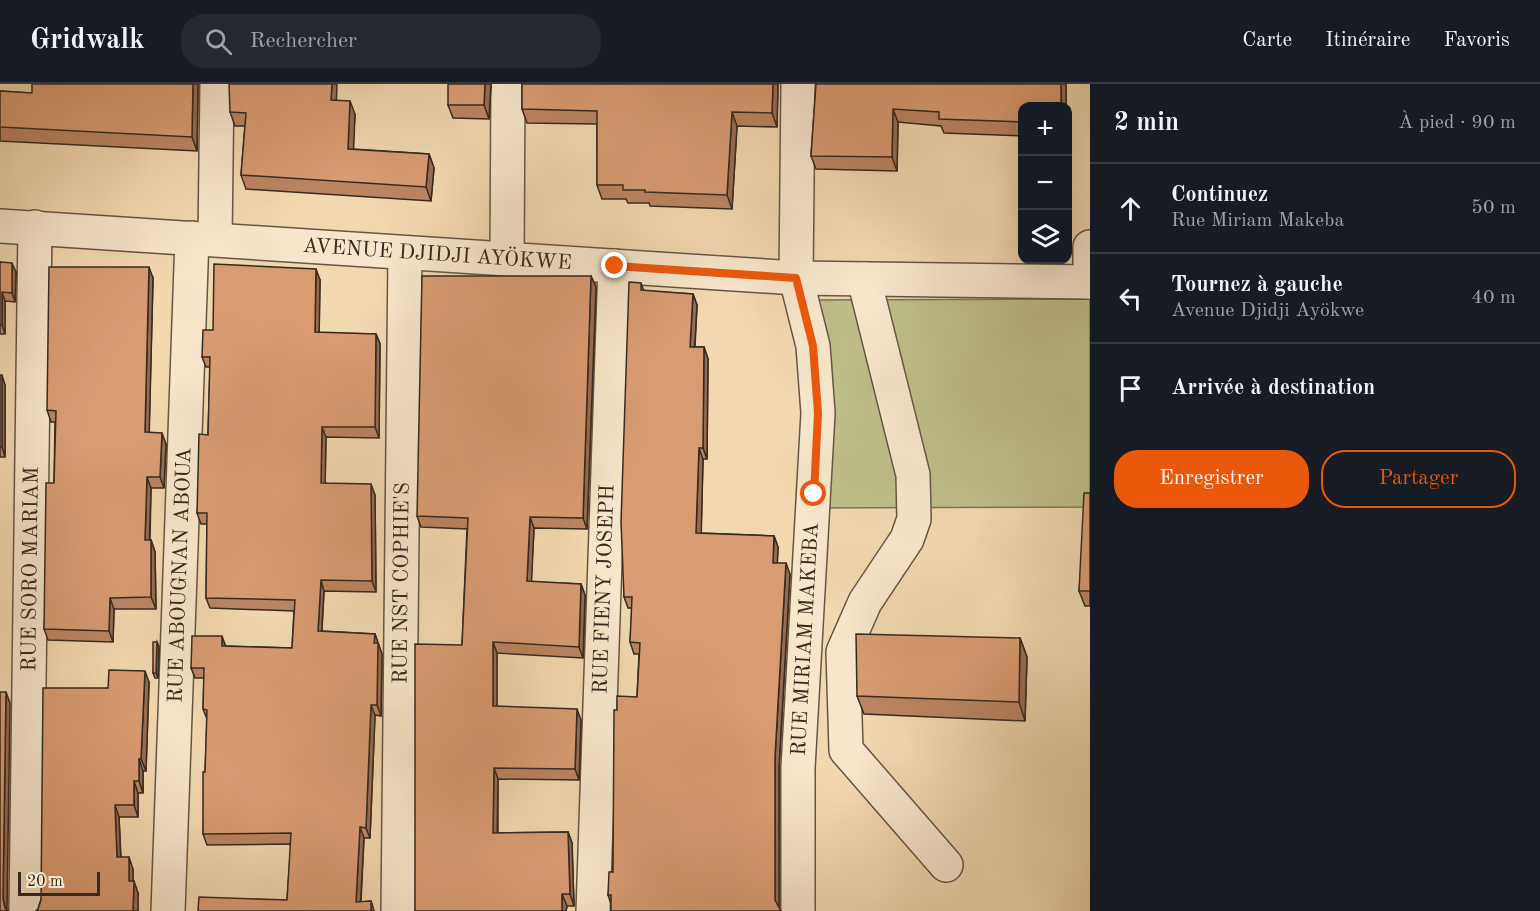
<!DOCTYPE html>
<html lang="fr">
<meta charset="utf-8">
<style>
body{margin:0;font-family:"Old Standard TT",serif;background:#242831;color:#f1f3f6}
.controls{position:absolute;right:18px;top:18px;display:grid;overflow:hidden;border-radius:12px;box-shadow:0 6px 24px #0002}
.controls button{width:54px;height:54px;display:grid;place-items:center;padding:0;border:0;border-bottom:2px solid #363941;background:#171b24;color:#f1f3f6;font:30px sans-serif}
.scale{position:absolute;left:18px;bottom:15px;width:82px;box-sizing:border-box;padding-left:6px;border:3px solid #352a20;border-top:0;font-size:16px;line-height:21px;white-space:nowrap;color:#352a20;-webkit-text-stroke:4px #f7e6cb;paint-order:stroke}
.stop{position:absolute;width:18px;height:18px;margin:-14px;border:4px solid #ea580c;border-radius:50%;background:#fff}
.stop.end{background:#ea580c;border-color:#fff;box-shadow:0 2px 6px #0008}
.list{margin:0;padding:0;list-style:none}
h2{display:flex;justify-content:space-between;align-items:center;height:78px;margin:0;padding:0 24px;font-size:26px}
h2 small{font-size:20px;font-weight:400;color:#9ea1a6}
.list li{display:grid;grid-template-columns:39px 1fr auto;gap:18px;align-items:center;box-sizing:border-box;height:90px;padding:0 24px;border-top:2px solid #363941}
.list b{display:block;font-size:22px;white-space:nowrap}
.list p{margin:0;font-size:20px;white-space:nowrap;color:#9ea1a6}
.list em{font-size:20px;font-style:normal;color:#9ea1a6}
.actions{display:flex;gap:12px;padding:18px 24px}
.actions a{flex:1;padding:14px 0;border:2px solid #ea580c;border-radius:24px;text-align:center;font-size:21px;color:#ea580c}
.actions .main{background:#ea580c;color:#fff}
.icon{flex:none;width:33px;height:33px;fill:none;stroke:currentColor;stroke-width:2;stroke-linecap:round;stroke-linejoin:round}
.map{position:relative;flex:none;width:1090px;height:827px;overflow:hidden}
header{display:flex;align-items:center;gap:36px;box-sizing:border-box;height:84px;padding:0 30px;background:#171b24;border-bottom:2px solid #363941}
header strong{font-size:28px}
nav{display:flex;gap:33px;margin-inline-start:auto;font-size:21px}
.search{width:420px;height:54px;background:#242831;display:flex;align-items:center;gap:15px;box-sizing:border-box;padding:0 21px;border-radius:24px;color:#9ea1a6;font-size:22px}
main{display:flex}
aside{flex:1;background:#171b24}
.map>svg:first-child{display:block}
.green{fill:#bebe88;stroke:#7a7454;stroke-width:1.5}
.lines{fill:none;stroke-linecap:round;stroke-linejoin:round}
.minor-casing{stroke:#645644;stroke-width:36}
.minor{stroke:#f7e6cb;stroke-width:33}
.wall{fill:#bb8562;stroke:#352a20;stroke-width:1.5}
.shaded-wall{fill:#986c50;stroke:#352a20;stroke-width:1.5}
.building{fill:#d99b72;stroke:#352a20;stroke-width:1.5}
.route{stroke:#ea580c;stroke-width:8}
.labels{text-anchor:middle;dominant-baseline:central;stroke-width:4.5;stroke-linejoin:round;paint-order:stroke}
.street-label{font-size:21px;fill:#352a20;stroke:#f7e6cb}
</style>
<header>
<strong>Gridwalk</strong>
<div class="search"><svg class="icon" aria-label="search" viewBox="0 0 24 24"><circle cx="10" cy="10" r="6"/><path d="M15 15l6 6"/></svg>Rechercher</div>
<nav><a>Carte</a><a>Itinéraire</a><a>Favoris</a></nav>
</header>
<main>
<div class="map">
<svg width="1090" height="827" viewBox="0 0 1090 827">
<rect width="100%" height="100%" fill="#f2d8af"/>
<filter id="stains"><feTurbulence type="fractalNoise" baseFrequency=".00333" numOctaves="4"/><feColorMatrix values="0 0 0 0 .2 0 0 0 0 .09 0 0 0 0 .02 0 0 0 .5 -.17"/></filter>
<radialGradient id="worn" r=".72"><stop offset=".6" stop-color="#630" stop-opacity="0"/><stop offset="1" stop-color="#630" stop-opacity=".3"/></radialGradient>
<path class="green" d="M 1090,215 L 1090,423 L 804,424 L 804,216 Z"/>
<g class="lines">
<defs>
<g id="minor">
<path id="s1" d="M 0,142 L 796,194 L 1090,198"/>
<path d="M 215,155 L 217,0"/>
<path d="M 507,175 L 508,0"/>
<path d="M 864,195 L 913,391 L 914,435 L 907,455 L 865,518 L 843,568 L 846,666 L 946,781"/>
<path d="M 1090,198 L 1090,163"/>
<path id="s2" d="M 26,827 L 35,143"/>
<path id="s3" d="M 168,827 L 192,154"/>
<path id="s4" d="M 398,827 L 405,169"/>
<path id="s5" d="M 593,827 L 615,182"/>
<path id="s6" d="M 798,827 L 798,684 L 818,329 L 813,262 L 796,194 L 798,0"/>
</g>
</defs>
<use href="#minor" class="minor-casing"/>
<use href="#minor" class="minor"/>
</g>
<g class="wall">
<path d="M 198,0 L 197,67 L 0,57 L 0,7 L 32,9 Z"/>
<path d="M 491,0 L 489,35 L 453,34 L 448,21 Z"/>
<path d="M 522,0 L 778,0 L 777,43 L 737,42 L 732,125 L 650,122 L 649,119 L 628,119 L 626,115 L 602,115 L 597,101 L 597,40 L 527,39 L 522,25 Z"/>
<path d="M 816,0 L 1066,0 L 1066,22 L 1023,22 L 1023,52 L 944,49 L 941,42 L 898,38 L 897,87 L 816,85 L 811,72 Z"/>
<path d="M 337,16 L 355,30 L 353,65 L 429,70 L 434,84 L 431,117 L 246,105 L 241,91 L 245,42 L 235,42 L 230,28 Z"/>
<path d="M 0,178 L 16,188 L 15,218 L 5,217 L 5,250 L 0,250 Z"/>
<path d="M 591,192 L 596,203 L 587,445 L 534,444 L 531,498 L 581,500 L 585,511 L 583,574 L 497,569 L 497,622 L 581,636 L 579,696 L 498,695 L 498,749 L 568,748 L 572,759 L 574,822 L 567,822 L 566,827 L 415,827 L 462,561 L 467,445 L 421,443 L 417,432 Z"/>
<path d="M 153,194 L 149,348 L 166,360 L 164,404 L 151,404 L 150,456 L 151,456 L 155,468 L 156,525 L 114,525 L 113,558 L 48,556 L 44,545 L 54,399 L 55,338 L 51,338 L 47,326 Z"/>
<path d="M 320,196 L 319,249 L 376,250 L 380,260 L 379,354 L 326,353 L 325,399 L 375,411 L 376,508 L 324,507 L 322,547 L 375,550 L 382,570 L 381,632 L 375,631 L 370,754 L 364,754 L 361,818 L 371,817 L 374,827 L 198,827 L 287,816 L 291,760 L 207,761 L 203,750 L 207,635 L 203,625 L 204,594 L 195,594 L 191,584 L 225,562 L 292,564 L 294,527 L 210,524 L 206,514 L 207,440 L 201,440 L 197,429 L 208,351 L 210,283 L 206,283 L 202,273 L 213,246 Z"/>
<path d="M 641,199 L 644,207 L 693,210 L 697,221 L 695,263 L 704,263 L 708,275 L 707,375 L 703,375 L 701,449 L 774,452 L 778,463 L 777,479 L 790,490 L 779,684 L 779,824 L 611,820 L 608,811 L 613,788 L 617,626 L 637,613 L 639,570 L 634,570 L 630,558 L 632,524 L 628,524 L 624,513 Z"/>
<path d="M 0,291 L 5,301 L 5,373 L 0,373 Z"/>
<path d="M 1090,409 L 1090,522 L 1085,522 L 1079,507 Z"/>
<path d="M 1020,554 L 1027,573 L 1025,637 L 864,630 L 857,612 Z"/>
<path d="M 157,558 L 159,563 L 158,594 L 155,594 L 153,589 Z"/>
<path d="M 149,598 L 146,687 L 143,687 L 143,709 L 138,709 L 138,733 L 119,733 L 121,773 L 133,785 L 133,797 L 138,809 L 138,827 L 36,827 L 38,825 L 108,604 Z"/>
</g>
<g class="shaded-wall">
<path d="M 193,0 L 198,0 L 197,67 L 192,53 Z"/>
<path d="M 332,0 L 337,0 L 336,29 L 331,16 Z"/>
<path d="M 485,0 L 491,0 L 489,35 L 484,21 Z"/>
<path d="M 773,0 L 778,0 L 777,43 L 772,29 Z"/>
<rect x="1061" y="0" width="5" height="22"/>
<path d="M 350,17 L 355,30 L 353,79 L 348,65 Z"/>
<path d="M 893,25 L 898,38 L 897,87 L 892,73 Z"/>
<path d="M 732,28 L 737,42 L 732,125 L 727,111 Z"/>
<path d="M 429,70 L 434,84 L 431,117 L 426,103 Z"/>
<path d="M 12,179 L 16,188 L 15,218 L 12,209 Z"/>
<path d="M 149,183 L 153,194 L 149,359 L 145,348 Z"/>
<path d="M 316,185 L 320,196 L 319,259 L 315,248 Z"/>
<path d="M 591,192 L 596,203 L 587,445 L 583,434 Z"/>
<path d="M 2,208 L 5,217 L 5,250 L 2,241 Z"/>
<path d="M 693,210 L 697,221 L 694,274 L 690,263 Z"/>
<path d="M 376,250 L 380,260 L 379,354 L 375,343 Z"/>
<path d="M 704,263 L 708,275 L 707,375 L 703,364 Z"/>
<path d="M 2,291 L 5,301 L 5,373 L 2,363 Z"/>
<path d="M 322,343 L 326,353 L 325,410 L 321,399 Z"/>
<path d="M 162,349 L 166,360 L 164,404 L 160,393 Z"/>
<path d="M 699,364 L 703,375 L 701,460 L 696,449 Z"/>
<path d="M 147,393 L 151,404 L 149,468 L 145,456 Z"/>
<path d="M 371,400 L 375,411 L 376,508 L 372,497 Z"/>
<path d="M 530,433 L 534,444 L 531,509 L 527,497 Z"/>
<path d="M 774,452 L 778,463 L 777,490 L 773,479 Z"/>
<path d="M 151,456 L 155,468 L 156,525 L 151,513 Z"/>
<path d="M 786,479 L 790,490 L 779,684 L 779,827 L 775,816 L 775,673 Z"/>
<path d="M 321,496 L 324,507 L 321,558 L 318,547 Z"/>
<path d="M 581,500 L 585,511 L 583,574 L 579,563 Z"/>
<path d="M 110,514 L 114,525 L 113,558 L 109,547 Z"/>
<path d="M 375,550 L 382,570 L 381,632 L 377,621 L 374,559 Z"/>
<path d="M 222,552 L 226,563 L 222,562 Z"/>
<path d="M 1020,554 L 1027,573 L 1025,637 L 1019,618 Z"/>
<path d="M 157,558 L 159,563 L 158,594 L 156,589 Z"/>
<path d="M 493,558 L 497,569 L 497,633 L 493,622 Z"/>
<path d="M 145,587 L 149,598 L 146,687 L 141,675 Z"/>
<path d="M 6,608 L 10,619 L 7,827 L 6,827 L 3,815 Z"/>
<path d="M 371,621 L 375,631 L 370,754 L 366,744 Z"/>
<path d="M 577,625 L 581,636 L 579,696 L 575,685 Z"/>
<path d="M 139,675 L 143,687 L 143,709 L 139,697 Z"/>
<path d="M 494,684 L 498,695 L 497,760 L 493,749 Z"/>
<path d="M 134,697 L 138,709 L 138,733 L 134,721 Z"/>
<path d="M 115,721 L 119,733 L 121,784 L 117,773 Z"/>
<path d="M 360,743 L 364,754 L 360,827 L 356,818 Z"/>
<path d="M 568,748 L 572,759 L 574,822 L 570,810 Z"/>
<path d="M 129,773 L 133,785 L 133,809 L 129,797 Z"/>
<path d="M 134,797 L 138,809 L 138,827 L 133,827 Z"/>
<path d="M 562,810 L 567,822 L 566,827 L 562,827 Z"/>
<path d="M 371,817 L 374,827 L 371,827 Z"/>
</g>
<g class="building">
<path d="M 32,0 L 193,0 L 192,53 L 0,43 L 0,7 L 32,9 Z"/>
<path d="M 229,0 L 332,0 L 331,16 L 350,17 L 348,65 L 429,70 L 426,103 L 241,91 L 246,29 L 230,28 Z"/>
<path d="M 448,0 L 485,0 L 484,21 L 448,21 Z"/>
<path d="M 522,0 L 773,0 L 772,29 L 732,28 L 727,111 L 645,108 L 645,106 L 623,106 L 623,101 L 597,101 L 597,27 L 522,25 Z"/>
<path d="M 816,0 L 1061,0 L 1061,22 L 1023,22 L 1023,38 L 939,35 L 939,28 L 893,25 L 892,73 L 811,72 Z"/>
<path d="M 0,178 L 12,179 L 12,209 L 2,208 L 2,241 L 0,241 Z"/>
<path d="M 214,180 L 316,185 L 315,248 L 376,250 L 375,343 L 322,343 L 321,399 L 371,400 L 372,497 L 321,496 L 318,547 L 375,550 L 374,559 L 378,559 L 377,621 L 371,621 L 366,744 L 360,743 L 356,818 L 371,817 L 371,827 L 198,827 L 199,813 L 287,816 L 291,749 L 203,750 L 203,688 L 205,688 L 207,626 L 203,625 L 204,584 L 191,584 L 192,552 L 222,552 L 222,562 L 292,564 L 295,516 L 206,514 L 207,429 L 197,429 L 199,350 L 208,351 L 210,273 L 202,273 L 203,246 L 213,246 Z"/>
<path d="M 49,183 L 149,183 L 145,348 L 162,349 L 160,393 L 147,393 L 145,456 L 151,456 L 151,513 L 110,514 L 109,547 L 44,545 L 46,399 L 54,399 L 56,327 L 47,326 Z"/>
<path d="M 422,192 L 591,192 L 583,434 L 530,433 L 527,497 L 581,500 L 579,563 L 493,558 L 493,622 L 577,625 L 575,685 L 494,684 L 493,749 L 568,748 L 570,810 L 562,810 L 562,827 L 415,827 L 415,560 L 462,561 L 468,434 L 417,432 Z"/>
<path d="M 629,198 L 641,199 L 641,206 L 693,210 L 690,263 L 704,263 L 703,364 L 699,364 L 696,449 L 774,452 L 773,479 L 786,479 L 775,673 L 775,816 L 781,827 L 611,827 L 611,811 L 608,811 L 609,788 L 613,788 L 614,626 L 617,626 L 617,612 L 637,613 L 640,559 L 630,558 L 632,513 L 624,513 L 621,438 Z"/>
<rect x="0" y="291" width="2" height="72"/>
<path d="M 1084,409 L 1090,409 L 1090,507 L 1079,507 Z"/>
<path d="M 856,550 L 1020,554 L 1019,618 L 857,612 Z"/>
<path d="M 153,558 L 157,558 L 156,589 L 153,589 Z"/>
<path d="M 109,586 L 145,587 L 141,675 L 139,675 L 139,697 L 134,697 L 134,721 L 115,721 L 117,773 L 129,773 L 129,797 L 134,797 L 133,827 L 36,827 L 38,825 L 41,816 L 43,604 L 108,604 Z"/>
<path d="M 0,608 L 6,608 L 3,815 L 5,824 L 8,827 L 0,827 Z"/>
</g>
<g class="lines">
<path class="route" d="M 615,182 L 796,194 L 813,262 L 818,329 L 814,410"/>
</g>
<g class="labels">
<g class="street-label">
<text stroke="none"><textPath href="#s1" startOffset="438">AVENUE DJIDJI AYÖKWE</textPath></text>
<text stroke="none"><textPath href="#s2" startOffset="342">RUE SORO MARIAM</textPath></text>
<text stroke="none"><textPath href="#s3" startOffset="336">RUE ABOUGNAN ABOUA</textPath></text>
<text stroke="none"><textPath href="#s4" startOffset="328">RUE NST COPHIE'S</textPath></text>
<text stroke="none"><textPath href="#s5" startOffset="322">RUE FIENY JOSEPH</textPath></text>
<text stroke="none"><textPath href="#s6" startOffset="272">RUE MIRIAM MAKEBA</textPath></text>
</g>
</g>
<rect width="100%" height="100%" filter="url(#stains)"/>
<rect width="100%" height="100%" fill="url(#worn)"/>
</svg>
<div class="controls">
<button>+</button>
<button>−</button>
<button><svg class="icon" aria-label="layers" viewBox="0 0 24 24"><path d="M12 4l9 5-9 5-9-5zM3 14l9 5 9-5"/></svg></button>
</div>
<div class="scale">20 m</div>
<div class="stop" style="left:814px;top:410px"></div>
<div class="stop end" style="left:615px;top:182px"></div>
</div>
<aside>
<h2>2 min<small>À pied · 90 m</small></h2>
<ul class="list">
<li><svg class="icon" aria-label="ahead" viewBox="0 0 24 24"><path d="M12 20V5M6 11l6-6 6 6"/></svg><div><b>Continuez</b><p>Rue Miriam Makeba</p></div><em>50 m</em></li>
<li><svg class="icon" aria-label="left" viewBox="0 0 24 24"><path d="M17 20v-9H6M10 6l-5 5 5 5"/></svg><div><b>Tournez à gauche</b><p>Avenue Djidji Ayökwe</p></div><em>40 m</em></li>
<li><svg class="icon" aria-label="arrive" viewBox="0 0 24 24"><path d="M6 21V4h12l-3 4 3 4H6"/></svg><div><b>Arrivée à destination</b></div></li>
</ul>
<div class="actions"><a class="main">Enregistrer</a><a>Partager</a></div>
</aside>
</main>
